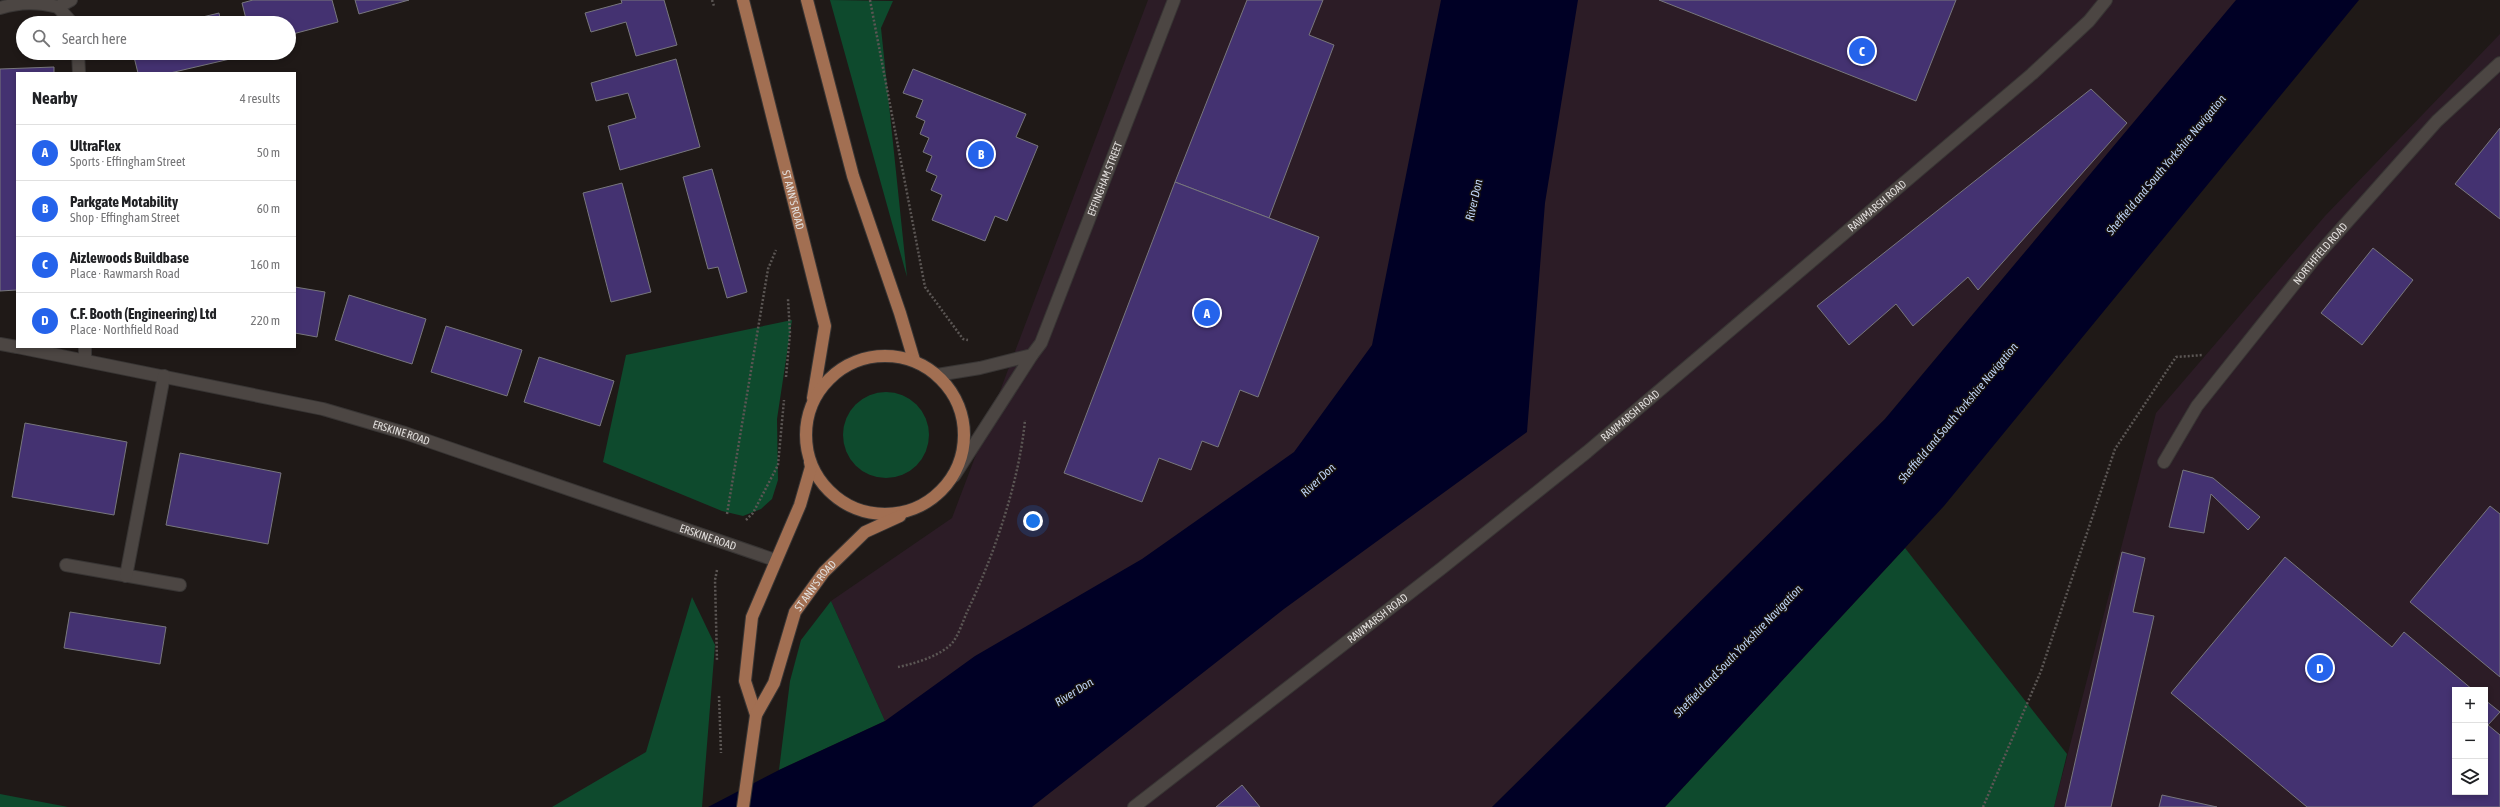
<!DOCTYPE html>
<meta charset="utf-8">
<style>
body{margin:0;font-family:"Asap Condensed",sans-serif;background:#f6f6f6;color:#202124}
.controls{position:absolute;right:12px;bottom:12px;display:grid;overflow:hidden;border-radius:0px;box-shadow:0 2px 6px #0003}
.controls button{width:36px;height:36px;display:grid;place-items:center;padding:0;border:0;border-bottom:1px solid #e0e0e0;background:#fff;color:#202124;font:20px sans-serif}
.you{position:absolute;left:1033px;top:521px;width:14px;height:14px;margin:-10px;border:3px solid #fff;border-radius:50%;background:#1a73e8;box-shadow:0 0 0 6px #1a73e833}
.badge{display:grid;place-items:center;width:26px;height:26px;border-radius:50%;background:#2563eb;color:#fff;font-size:13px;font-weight:700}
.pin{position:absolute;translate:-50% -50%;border:2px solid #fff;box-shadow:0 1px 4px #0006}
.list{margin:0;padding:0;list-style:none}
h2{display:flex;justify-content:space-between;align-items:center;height:52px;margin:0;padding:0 16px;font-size:17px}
h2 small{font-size:13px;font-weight:400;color:#757577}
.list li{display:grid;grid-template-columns:26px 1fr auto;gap:12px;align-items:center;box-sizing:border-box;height:56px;padding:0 16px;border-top:1px solid #e0e0e0}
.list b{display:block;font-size:15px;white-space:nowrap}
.list p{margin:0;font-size:13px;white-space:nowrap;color:#757577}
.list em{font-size:13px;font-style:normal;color:#757577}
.icon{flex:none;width:22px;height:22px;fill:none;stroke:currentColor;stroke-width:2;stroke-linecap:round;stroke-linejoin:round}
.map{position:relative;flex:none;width:2500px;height:807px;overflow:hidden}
.search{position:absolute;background:#fff;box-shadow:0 2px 6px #0003;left:16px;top:16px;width:280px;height:44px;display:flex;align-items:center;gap:10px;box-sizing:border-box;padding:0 14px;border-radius:22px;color:#757577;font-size:15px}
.panel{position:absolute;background:#fff;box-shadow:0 2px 6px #0003;left:16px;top:72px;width:280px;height:276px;border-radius:0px}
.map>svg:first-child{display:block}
.industrial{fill:#2c1c26;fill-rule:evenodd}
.green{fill:#0e4a2d}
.water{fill:#000025}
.building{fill:#443271;stroke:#78777d}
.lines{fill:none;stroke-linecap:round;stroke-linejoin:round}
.minor-casing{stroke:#383534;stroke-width:14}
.major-casing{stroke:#383534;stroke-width:14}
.path{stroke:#5b5654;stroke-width:2.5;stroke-dasharray:2 2;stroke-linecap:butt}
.minor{stroke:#4c4643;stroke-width:12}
.major{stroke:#a26f52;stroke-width:12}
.labels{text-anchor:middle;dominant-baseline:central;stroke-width:3;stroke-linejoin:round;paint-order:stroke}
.street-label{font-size:11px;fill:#e1dedc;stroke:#15100e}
.water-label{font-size:12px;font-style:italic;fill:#bdd2f5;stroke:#15100e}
</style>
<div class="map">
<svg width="2500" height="807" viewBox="0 0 2500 807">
<rect width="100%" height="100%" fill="#1f1917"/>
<g class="industrial">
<path d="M 1148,0 L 2237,0 L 1885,419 L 1492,807 L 970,807 L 885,721 L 831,601 L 952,518 Z"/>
<path d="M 2500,34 L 2500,807 L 2054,807 L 2156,413 L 2325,216 ZM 2455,690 L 2485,690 L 2485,792 L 2455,792 Z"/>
</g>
<g class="green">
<path d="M 830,0 L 893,1 L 881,28 L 907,277 Z"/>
<path d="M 792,320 L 777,419 L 778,480 L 772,499 L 761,509 L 743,516 L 722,511 L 603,462 L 626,355 Z"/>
<circle cx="886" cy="435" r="43"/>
<path d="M 1905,548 L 2067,754 L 2054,807 L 1665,807 Z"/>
<path d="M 692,597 L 715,645 L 702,807 L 552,807 L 646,752 Z"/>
<path d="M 831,601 L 885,721 L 779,770 L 790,681 L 801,640 Z"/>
<path d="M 0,794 L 68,807 L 0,807 Z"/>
</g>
<g class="water">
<path d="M 1441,0 L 1578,0 L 1545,203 L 1527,432 L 1284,609 L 1032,807 L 708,807 L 779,770 L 885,721 L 975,656 L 1142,559 L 1294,452 L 1372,345 Z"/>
<path d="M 2236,0 L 2359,0 L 1944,506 L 1905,548 L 1665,807 L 1492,807 L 1885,419 Z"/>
</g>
<g class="building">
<path d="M 253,0 L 332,0 L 338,22 L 289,35 L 289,23 L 247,23 L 242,3 Z"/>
<path d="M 355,0 L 409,0 L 359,14 Z"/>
<path d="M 621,0 L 664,0 L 677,45 L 636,56 L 626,22 L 591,32 L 585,13 L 622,3 Z"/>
<path d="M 1247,0 L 1323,0 L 1309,35 L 1334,45 L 1269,218 L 1175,182 Z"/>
<path d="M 1659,0 L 1956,0 L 1916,101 Z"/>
<path d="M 219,13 L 221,23 L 178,23 Z"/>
<path d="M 133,53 L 228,53 L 230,59 L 170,73 L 138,73 Z"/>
<path d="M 676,59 L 700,147 L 620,170 L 608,126 L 636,118 L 628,93 L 596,101 L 591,83 Z"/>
<path d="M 54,67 L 54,73 L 17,73 L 17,290 L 0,291 L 0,69 Z"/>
<path d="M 913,69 L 1026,114 L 1016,137 L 1038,146 L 1007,221 L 995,216 L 985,241 L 932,220 L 942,195 L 931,190 L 937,176 L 926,171 L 932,156 L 923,152 L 929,138 L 920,134 L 925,121 L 916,117 L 923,100 L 903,93 Z"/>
<path d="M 2091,89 L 2127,123 L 1978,290 L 1968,277 L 1913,326 L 1896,304 L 1849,345 L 1817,306 Z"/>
<path d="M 2500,128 L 2500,219 L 2455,184 Z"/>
<path d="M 712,169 L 747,292 L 727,298 L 718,267 L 708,269 L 683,177 Z"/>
<path d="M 1175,182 L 1319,237 L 1258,397 L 1240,390 L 1218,447 L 1202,441 L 1191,470 L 1159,458 L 1142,502 L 1064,473 Z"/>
<path d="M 622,183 L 651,292 L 611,302 L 583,193 Z"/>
<path d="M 2373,248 L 2413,280 L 2362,345 L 2321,313 Z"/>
<path d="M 295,287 L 325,292 L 317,337 L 295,333 Z"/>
<path d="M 349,295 L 426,319 L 412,364 L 335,340 Z"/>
<path d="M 446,326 L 522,350 L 507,396 L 431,372 Z"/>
<path d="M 539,357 L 614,381 L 600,426 L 524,402 Z"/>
<path d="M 25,423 L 127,442 L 114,515 L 12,497 Z"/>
<path d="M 180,453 L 281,473 L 268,544 L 166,525 Z"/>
<path d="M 2183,470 L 2213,478 L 2260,517 L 2248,530 L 2211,494 L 2204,533 L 2169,527 Z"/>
<path d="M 2490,506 L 2500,514 L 2500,677 L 2410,602 Z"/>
<path d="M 2122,552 L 2145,558 L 2133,612 L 2154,616 L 2111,807 L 2065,807 Z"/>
<path d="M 2285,557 L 2392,647 L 2404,632 L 2473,690 L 2455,690 L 2455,792 L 2485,792 L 2485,700 L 2500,712 L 2488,725 L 2500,735 L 2500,807 L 2307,807 L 2171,693 Z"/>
<path d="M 70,612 L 166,627 L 160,664 L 64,648 Z"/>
<path d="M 1242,785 L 1260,807 L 1216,807 Z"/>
<path d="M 2162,795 L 2217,807 L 2159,807 Z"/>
</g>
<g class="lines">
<defs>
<g id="minor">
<path d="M 58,7 L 72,23"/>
<path d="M 0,8 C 21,2 37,2 58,7 L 71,0"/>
<path d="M 78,53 L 79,73"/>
<path d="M 0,344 L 17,347"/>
<path id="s1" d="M 17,347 L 323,409 L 405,433 L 775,560"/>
<path d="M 85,347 L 85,360"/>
<path id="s2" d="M 1032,355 L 1041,343 L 1174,0"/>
<path d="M 937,375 L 980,368 L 1032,355 L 954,476"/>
<path id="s3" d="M 2164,462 L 2197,406 L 2316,257 L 2437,121 L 2500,63"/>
<path d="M 66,565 L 180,585"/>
<path d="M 126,576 L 164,376"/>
<path id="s4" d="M 1134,807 L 1442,568 L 1587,452 L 2032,74 L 2089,21 L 2106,0"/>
</g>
<g id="major">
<path id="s5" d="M 743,0 L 825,326 L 813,398"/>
<path d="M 807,0 L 853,176 L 900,313 L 914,360"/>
<circle cx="885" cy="435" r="79"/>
<path d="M 756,715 L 745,681 L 752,617 L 800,505 L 811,467 L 810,462"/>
<path id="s6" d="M 743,807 L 756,715 L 774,683 L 795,612 L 824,572 L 865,532 L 900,516"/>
</g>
</defs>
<use href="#minor" class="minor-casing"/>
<use href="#major" class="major-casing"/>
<g class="path">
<path d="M 712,0 L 714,6"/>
<path d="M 870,0 L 925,287 L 963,339 L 968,340"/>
<path d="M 786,377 L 790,333 L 788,299"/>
<path d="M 727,514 L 768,269 L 776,250"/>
<path d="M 746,520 L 753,513 L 778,465 L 784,400"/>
<path d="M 717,570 L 715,580 L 717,661"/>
<path d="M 898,667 C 914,664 943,655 953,642 C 959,634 963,621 967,612 C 994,555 1019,483 1025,420"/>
<path d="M 719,696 L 721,753"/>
<path d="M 1983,807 L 2041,671 L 2115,449 L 2176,357 L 2203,355"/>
</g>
<use href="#minor" class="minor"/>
<use href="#major" class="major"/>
</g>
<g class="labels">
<g class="street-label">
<text stroke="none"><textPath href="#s2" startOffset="191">EFFINGHAM STREET</textPath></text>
<text stroke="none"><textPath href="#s5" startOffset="206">ST ANN'S ROAD</textPath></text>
<text stroke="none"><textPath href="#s4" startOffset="956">RAWMARSH ROAD</textPath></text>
<text stroke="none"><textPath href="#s3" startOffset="261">NORTHFIELD ROAD</textPath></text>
<text stroke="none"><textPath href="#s4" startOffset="632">RAWMARSH ROAD</textPath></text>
<text stroke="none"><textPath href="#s1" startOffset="394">ERSKINE ROAD</textPath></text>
<text stroke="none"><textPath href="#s1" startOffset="718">ERSKINE ROAD</textPath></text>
<text stroke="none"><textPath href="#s6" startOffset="237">ST ANN'S ROAD</textPath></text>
<text stroke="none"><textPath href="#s4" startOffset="308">RAWMARSH ROAD</textPath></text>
</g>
<g class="water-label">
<text transform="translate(2166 165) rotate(-50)">Sheffield and South Yorkshire Navigation</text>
<text transform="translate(1474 200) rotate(-77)">River Don</text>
<text transform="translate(1958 413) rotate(-50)">Sheffield and South Yorkshire Navigation</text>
<text transform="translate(1318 480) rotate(-43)">River Don</text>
<text transform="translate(1738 651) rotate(-46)">Sheffield and South Yorkshire Navigation</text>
<text transform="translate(1074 692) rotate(-32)">River Don</text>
</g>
</g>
</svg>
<div class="controls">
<button>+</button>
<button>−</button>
<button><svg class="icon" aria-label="layers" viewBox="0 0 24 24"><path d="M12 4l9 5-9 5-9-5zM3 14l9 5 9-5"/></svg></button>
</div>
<div class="you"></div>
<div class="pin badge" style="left:1207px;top:313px">A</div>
<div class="pin badge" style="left:981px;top:154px">B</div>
<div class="pin badge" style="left:1862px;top:51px">C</div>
<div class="pin badge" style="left:2320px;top:668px">D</div>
<div class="search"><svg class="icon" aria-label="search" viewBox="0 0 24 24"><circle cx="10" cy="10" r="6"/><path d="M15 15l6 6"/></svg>Search here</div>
<section class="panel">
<h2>Nearby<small>4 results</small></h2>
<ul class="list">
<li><span class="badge">A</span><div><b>UltraFlex</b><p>Sports · Effingham Street</p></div><em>50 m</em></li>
<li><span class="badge">B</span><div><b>Parkgate Motability</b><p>Shop · Effingham Street</p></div><em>60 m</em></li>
<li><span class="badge">C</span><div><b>Aizlewoods Buildbase</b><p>Place · Rawmarsh Road</p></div><em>160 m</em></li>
<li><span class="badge">D</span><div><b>C.F. Booth (Engineering) Ltd</b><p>Place · Northfield Road</p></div><em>220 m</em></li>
</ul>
</section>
</div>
